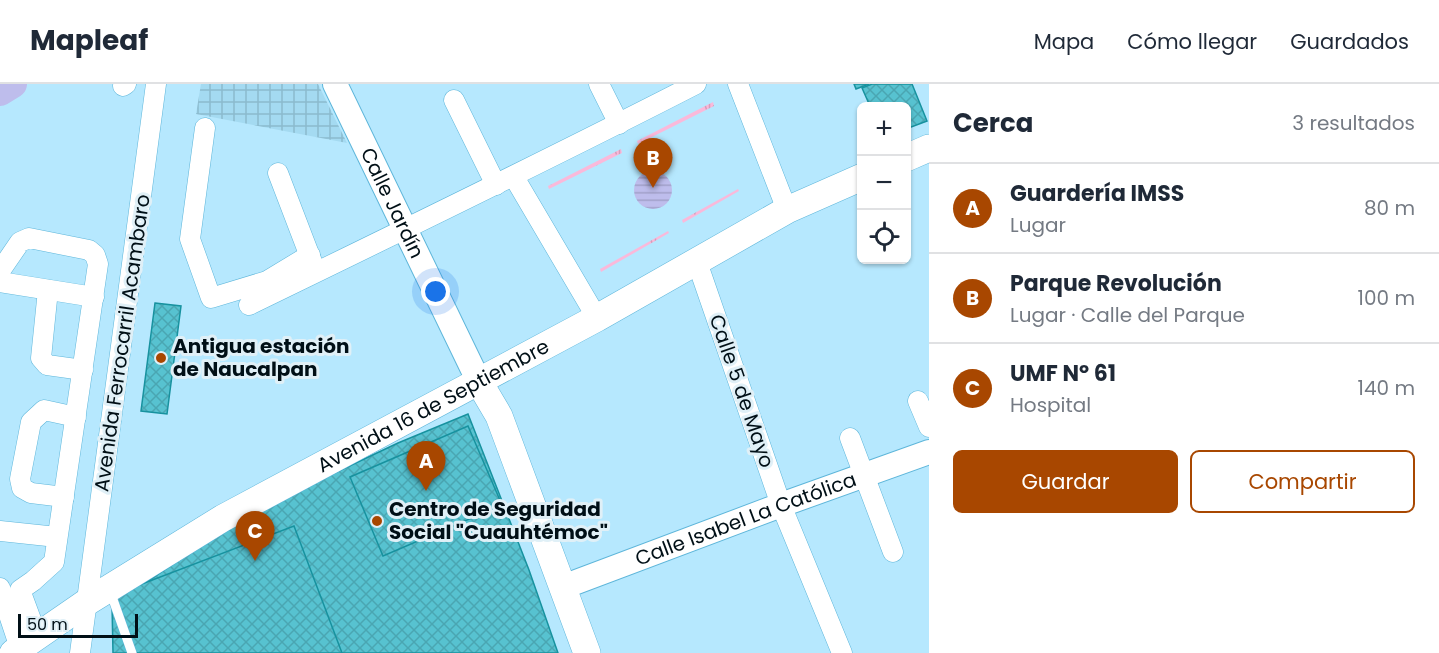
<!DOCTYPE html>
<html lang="es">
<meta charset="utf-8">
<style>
body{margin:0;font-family:Poppins,sans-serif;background:#f2f2f3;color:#1f2937}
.controls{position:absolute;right:18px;top:18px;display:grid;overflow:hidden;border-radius:9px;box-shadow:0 2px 4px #0004}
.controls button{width:54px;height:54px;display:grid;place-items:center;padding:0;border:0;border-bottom:2px solid #e0e1e3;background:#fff;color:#1f2937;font:30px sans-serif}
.scale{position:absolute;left:18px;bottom:15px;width:120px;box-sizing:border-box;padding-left:6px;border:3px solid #000f16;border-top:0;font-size:16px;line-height:21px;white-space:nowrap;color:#000f16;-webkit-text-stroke:4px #e0f0f7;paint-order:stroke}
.you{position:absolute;left:436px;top:208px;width:21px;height:21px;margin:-15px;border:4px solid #fff;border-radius:50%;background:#1a73e8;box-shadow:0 0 0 9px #1a73e833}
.badge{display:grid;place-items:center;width:39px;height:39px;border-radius:50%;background:#a84700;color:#fff;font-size:20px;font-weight:700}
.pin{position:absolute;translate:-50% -50px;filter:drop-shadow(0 2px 3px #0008)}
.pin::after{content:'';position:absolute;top:32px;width:21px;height:18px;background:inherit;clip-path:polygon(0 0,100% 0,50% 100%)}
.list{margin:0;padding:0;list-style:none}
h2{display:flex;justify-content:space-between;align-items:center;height:78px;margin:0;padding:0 24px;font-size:26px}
h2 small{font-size:20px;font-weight:400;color:#747a83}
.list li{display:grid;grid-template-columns:39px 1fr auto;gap:18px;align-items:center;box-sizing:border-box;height:90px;padding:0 24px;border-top:2px solid #e0e1e3}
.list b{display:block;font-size:22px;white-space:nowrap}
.list p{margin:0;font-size:20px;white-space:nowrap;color:#747a83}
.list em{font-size:20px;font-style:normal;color:#747a83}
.actions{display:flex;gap:12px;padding:18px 24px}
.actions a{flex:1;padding:14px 0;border:2px solid #a84700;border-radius:9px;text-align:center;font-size:21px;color:#a84700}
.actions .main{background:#a84700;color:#fff}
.icon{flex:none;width:33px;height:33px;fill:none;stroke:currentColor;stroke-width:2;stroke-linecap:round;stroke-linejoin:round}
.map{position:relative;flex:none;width:929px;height:569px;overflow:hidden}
header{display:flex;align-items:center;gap:36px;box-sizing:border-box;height:84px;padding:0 30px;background:#fff;border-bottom:2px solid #e0e1e3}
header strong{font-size:28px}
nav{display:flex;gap:33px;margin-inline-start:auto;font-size:21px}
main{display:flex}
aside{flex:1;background:#fff}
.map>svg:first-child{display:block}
.industrial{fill:url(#industrial-grid)}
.grass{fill:url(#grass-tufts)}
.water{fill:url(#water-rules)}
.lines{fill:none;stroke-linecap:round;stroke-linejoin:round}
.river{stroke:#bebdec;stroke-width:28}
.building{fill:url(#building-cross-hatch);stroke:#17929f;stroke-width:1.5}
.service-casing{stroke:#5eb6da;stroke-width:10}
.minor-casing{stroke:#5eb6da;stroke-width:21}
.tertiary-casing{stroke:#5eb6da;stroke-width:26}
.secondary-casing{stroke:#5eb6da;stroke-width:28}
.service{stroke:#fff;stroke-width:9}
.minor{stroke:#fff;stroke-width:20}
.tertiary{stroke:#fff;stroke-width:24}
.secondary{stroke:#fff;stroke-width:27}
.poi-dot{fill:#a84700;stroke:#e0f0f7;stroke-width:2}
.labels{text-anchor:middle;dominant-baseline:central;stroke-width:6;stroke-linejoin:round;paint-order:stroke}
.street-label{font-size:20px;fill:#000f16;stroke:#e0f0f7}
.poi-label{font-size:20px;font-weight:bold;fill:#000f16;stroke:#e0f0f7;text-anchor:start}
</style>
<header>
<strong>Mapleaf</strong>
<nav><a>Mapa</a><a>Cómo llegar</a><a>Guardados</a></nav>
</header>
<main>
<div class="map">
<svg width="929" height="569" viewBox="0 0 929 569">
<defs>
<pattern id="industrial-grid" width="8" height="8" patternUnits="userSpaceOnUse" patternTransform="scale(1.5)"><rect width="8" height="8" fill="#a4daf1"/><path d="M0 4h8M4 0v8" fill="none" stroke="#8bbace"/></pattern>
<pattern id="grass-tufts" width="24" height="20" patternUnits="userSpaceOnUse" patternTransform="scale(1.5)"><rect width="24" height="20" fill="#fab9da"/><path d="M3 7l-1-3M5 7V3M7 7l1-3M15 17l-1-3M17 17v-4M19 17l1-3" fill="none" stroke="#d49eba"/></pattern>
<pattern id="water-rules" width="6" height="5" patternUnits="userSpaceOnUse" patternTransform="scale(1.5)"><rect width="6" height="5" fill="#bebdec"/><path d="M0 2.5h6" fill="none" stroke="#a2a1ca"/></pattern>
<pattern id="building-cross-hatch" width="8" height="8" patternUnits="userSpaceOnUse" patternTransform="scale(1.5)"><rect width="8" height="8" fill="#57c2d0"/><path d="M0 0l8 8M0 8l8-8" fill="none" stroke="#4aa6b2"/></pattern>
</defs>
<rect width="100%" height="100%" fill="#b6e8fe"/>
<path class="industrial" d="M 201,0 L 318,0 L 347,59 L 196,30 Z"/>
<g class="grass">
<path d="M 713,18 L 714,22 L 638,60 L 637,57 Z"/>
<path d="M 621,65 L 622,69 L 549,105 L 548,102 Z"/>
<path d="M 738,105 L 739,107 L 683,139 L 682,136 Z"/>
<path d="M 668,147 L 669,149 L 601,188 L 600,185 Z"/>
</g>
<circle class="water" cx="653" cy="106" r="19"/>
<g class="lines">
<path class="river" d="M 0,8 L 13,0"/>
</g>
<g class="building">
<path d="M 854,0 L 869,0 L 856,5 Z"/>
<path d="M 872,0 L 912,0 L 927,37 L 906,45 L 906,22 L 870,22 L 862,4 Z"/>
<path d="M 155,219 L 181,222 L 167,330 L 141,327 Z"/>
<path d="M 468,330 L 529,486 L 558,569 L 113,569 L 112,521 L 199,463 L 288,411 L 398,359 Z"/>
<path d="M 468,342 L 502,421 L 383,472 L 350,393 Z"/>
<path d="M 294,442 L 342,569 L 135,569 L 113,511 Z"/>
</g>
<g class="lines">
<defs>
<path id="service" d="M 110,507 L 132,569"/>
<g id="minor">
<path d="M 599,0 L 619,40"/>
<path d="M 738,0 L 787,126"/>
<path d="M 123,2 L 126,0"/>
<path d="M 454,16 L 496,101"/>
<path d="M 205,44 L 190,155 L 211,214 L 267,197 L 310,171"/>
<path d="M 278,89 L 314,183"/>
<path d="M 514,93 L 597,234"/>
<path d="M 697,178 L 781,421 L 842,569"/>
<path d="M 0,187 L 20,158 L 29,154 L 89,166 L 95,171 L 98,180 L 54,478 L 33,497 L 20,506 L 37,552"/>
<path d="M 0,198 L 94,213"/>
<path d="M 48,206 L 41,274 L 47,281 L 83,286"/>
<path d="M 249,221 C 399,148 548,76 696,0"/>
<path d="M 918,317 L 929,343"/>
<path d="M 850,354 L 893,468"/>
<path d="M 64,413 L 31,409 L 22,404 L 20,395 L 31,338 L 44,326 L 76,333"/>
<path d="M 0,447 L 57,453"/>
<path d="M 0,504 L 20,564"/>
<path d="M 80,569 L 156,0"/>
</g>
<g id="tertiary">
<path id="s1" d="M 335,0 L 479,298"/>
<path id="s2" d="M 563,503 L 781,421 L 929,368"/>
</g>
<g id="secondary">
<path d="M 906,74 L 929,64"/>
<path d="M 479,298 L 499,332 L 587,569"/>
<path id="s3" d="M 13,569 L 87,518 L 223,434 L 597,234 L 787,126 L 862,93"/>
</g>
</defs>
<use href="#service" class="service-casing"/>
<use href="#minor" class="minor-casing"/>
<use href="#tertiary" class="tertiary-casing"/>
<use href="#secondary" class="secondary-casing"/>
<use href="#service" class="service"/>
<use href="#minor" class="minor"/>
<use href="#tertiary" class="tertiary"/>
<use href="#secondary" class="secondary"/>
</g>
<g class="poi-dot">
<circle cx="161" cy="274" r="6"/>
<circle cx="377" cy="437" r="6"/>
</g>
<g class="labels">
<g class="street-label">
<text stroke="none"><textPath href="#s1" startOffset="132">Calle Jardín</textPath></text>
<text transform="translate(122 259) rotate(-82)">Avenida Ferrocarril Acambaro</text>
<text transform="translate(742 307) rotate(71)">Calle 5 de Mayo</text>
<text stroke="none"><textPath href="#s3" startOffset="488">Avenida 16 de Septiembre</textPath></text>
<text stroke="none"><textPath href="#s2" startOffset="195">Calle Isabel La Católica</textPath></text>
</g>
<g class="poi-label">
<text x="173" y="262">Antigua estación<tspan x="173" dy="23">de Naucalpan</tspan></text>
<text x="389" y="425">Centro de Seguridad<tspan x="389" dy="23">Social "Cuauhtémoc"</tspan></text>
</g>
</g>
</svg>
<div class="controls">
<button>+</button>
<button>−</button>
<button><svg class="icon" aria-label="locate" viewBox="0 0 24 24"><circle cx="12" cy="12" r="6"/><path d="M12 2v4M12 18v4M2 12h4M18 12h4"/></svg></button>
</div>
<div class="scale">50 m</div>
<div class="you"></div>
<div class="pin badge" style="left:426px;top:407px">A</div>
<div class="pin badge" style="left:653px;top:104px">B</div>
<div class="pin badge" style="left:255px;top:477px">C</div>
</div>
<aside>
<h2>Cerca<small>3 resultados</small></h2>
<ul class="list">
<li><span class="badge">A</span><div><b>Guardería IMSS</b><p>Lugar</p></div><em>80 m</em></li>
<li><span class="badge">B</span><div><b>Parque Revolución</b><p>Lugar · Calle del Parque</p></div><em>100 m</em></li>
<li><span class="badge">C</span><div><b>UMF Nº 61</b><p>Hospital</p></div><em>140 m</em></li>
</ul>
<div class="actions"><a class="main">Guardar</a><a>Compartir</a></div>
</aside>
</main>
